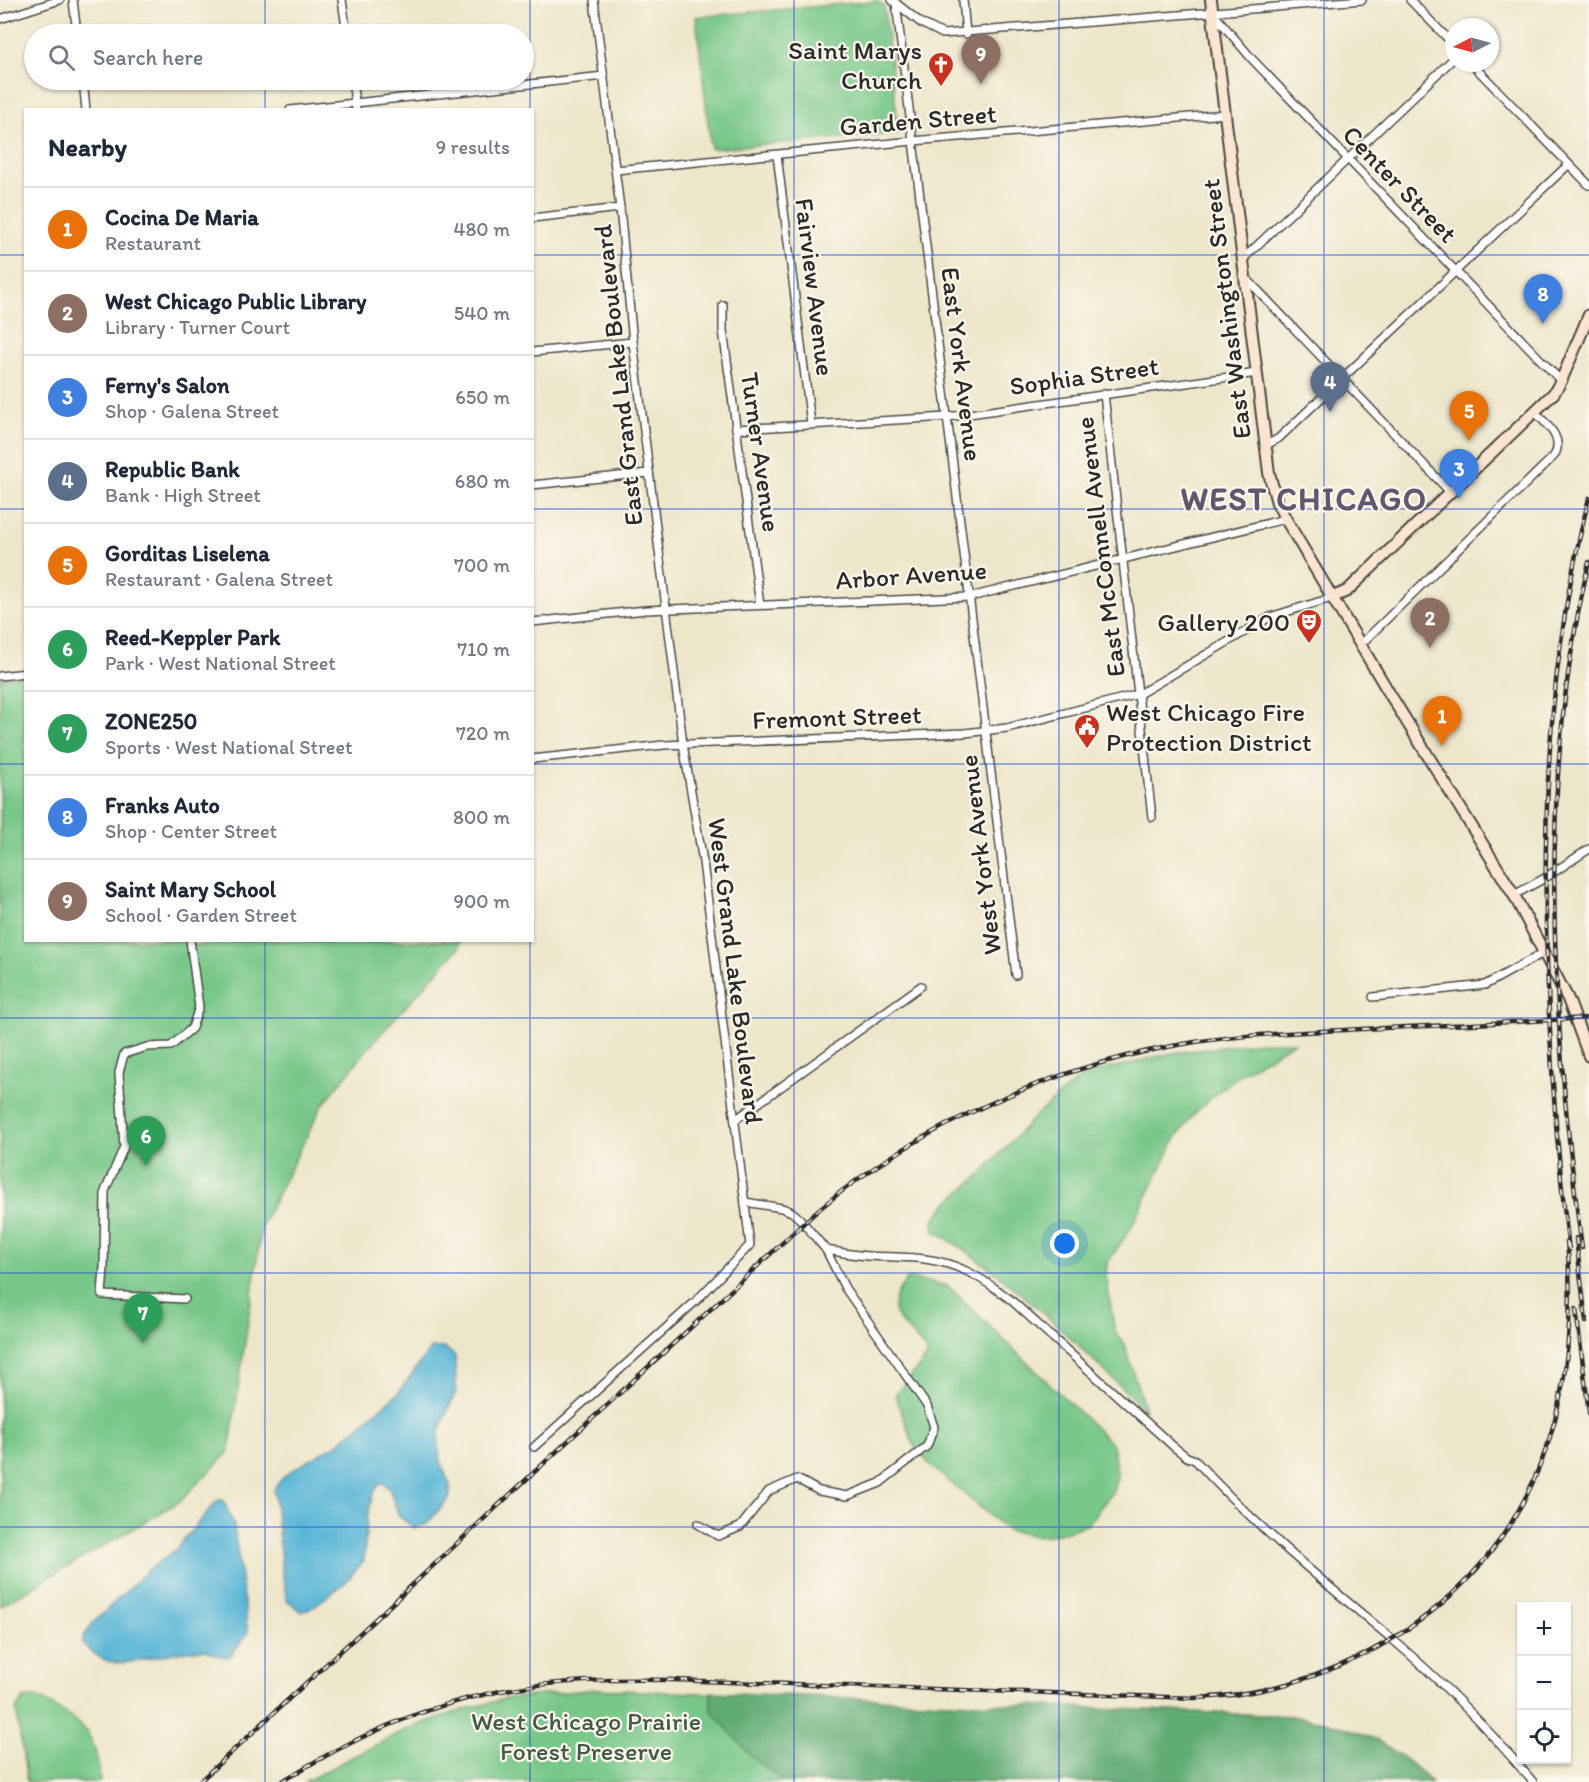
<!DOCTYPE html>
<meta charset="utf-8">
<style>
body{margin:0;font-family:Itim,sans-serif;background:#f6f6f7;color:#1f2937}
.controls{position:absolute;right:18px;bottom:18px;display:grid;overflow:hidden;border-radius:0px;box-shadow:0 2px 4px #0004}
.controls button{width:54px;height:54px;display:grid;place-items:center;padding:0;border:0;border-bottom:2px solid #e0e1e3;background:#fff;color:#1f2937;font:30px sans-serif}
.compass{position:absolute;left:1445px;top:18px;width:54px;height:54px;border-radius:50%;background:#fff;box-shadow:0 2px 4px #0004;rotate:264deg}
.you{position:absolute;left:1065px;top:1244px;width:21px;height:21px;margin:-15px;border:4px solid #fff;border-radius:50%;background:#1a73e8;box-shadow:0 0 0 9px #1a73e833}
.badge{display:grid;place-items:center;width:39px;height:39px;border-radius:50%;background:#1a73e8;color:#fff;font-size:20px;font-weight:700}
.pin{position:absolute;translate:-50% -50px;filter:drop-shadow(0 2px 3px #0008)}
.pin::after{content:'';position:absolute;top:32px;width:21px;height:18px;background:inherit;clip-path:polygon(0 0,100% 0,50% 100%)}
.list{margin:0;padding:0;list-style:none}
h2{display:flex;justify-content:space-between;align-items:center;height:78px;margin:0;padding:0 24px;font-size:26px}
h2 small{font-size:20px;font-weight:400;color:#747a83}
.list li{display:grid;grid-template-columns:39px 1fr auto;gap:18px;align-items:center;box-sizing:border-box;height:84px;padding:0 24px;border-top:2px solid #e0e1e3}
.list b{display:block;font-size:22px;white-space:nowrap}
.list p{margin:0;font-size:20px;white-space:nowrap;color:#747a83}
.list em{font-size:20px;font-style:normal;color:#747a83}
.icon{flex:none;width:33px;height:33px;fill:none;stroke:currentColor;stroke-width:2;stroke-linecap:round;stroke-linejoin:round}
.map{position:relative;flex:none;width:1589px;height:1782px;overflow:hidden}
.search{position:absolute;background:#fff;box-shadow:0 2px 4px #0004;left:24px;top:24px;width:510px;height:66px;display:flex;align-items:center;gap:15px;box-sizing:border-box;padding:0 21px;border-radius:33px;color:#747a83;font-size:22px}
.panel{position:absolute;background:#fff;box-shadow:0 2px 4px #0004;left:24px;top:108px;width:510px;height:834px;border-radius:0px}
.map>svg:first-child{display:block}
.green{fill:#77c788;stroke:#51795a;stroke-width:1.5}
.forest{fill:#61ac74;stroke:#466c50;stroke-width:1.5}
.water{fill:#58b6d7;stroke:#427081;stroke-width:1.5}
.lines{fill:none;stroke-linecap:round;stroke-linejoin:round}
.street-casing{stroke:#484743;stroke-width:10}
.secondary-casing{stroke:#484743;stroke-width:14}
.street{stroke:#fff;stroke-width:7}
.secondary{stroke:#fce5d0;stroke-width:10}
.rail-casing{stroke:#2b2b2b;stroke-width:4.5}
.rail{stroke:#fbf7ec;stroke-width:2;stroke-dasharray:7;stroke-linecap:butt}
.grid{fill:none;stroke:#1d4ed8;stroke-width:1.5;stroke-opacity:0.55}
.labels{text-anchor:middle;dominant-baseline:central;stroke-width:4.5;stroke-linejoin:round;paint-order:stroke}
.poi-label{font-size:26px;fill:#2b2b2b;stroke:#fbf7ec;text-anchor:end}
.street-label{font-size:26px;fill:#2b2b2b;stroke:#fbf7ec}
.park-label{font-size:26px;fill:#425a47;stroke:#fbf7ec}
.district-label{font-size:32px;font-weight:bold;letter-spacing:1.5px;fill:#615870;stroke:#fbf7ec}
</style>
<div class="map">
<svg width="1589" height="1782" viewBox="0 0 1589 1782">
<rect width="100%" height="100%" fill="#fbf7ec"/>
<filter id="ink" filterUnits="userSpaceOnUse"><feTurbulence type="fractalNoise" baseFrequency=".0167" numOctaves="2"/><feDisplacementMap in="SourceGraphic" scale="12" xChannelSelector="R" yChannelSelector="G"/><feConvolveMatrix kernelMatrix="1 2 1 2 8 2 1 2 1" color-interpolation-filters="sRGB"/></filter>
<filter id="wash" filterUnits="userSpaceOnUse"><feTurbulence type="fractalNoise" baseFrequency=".008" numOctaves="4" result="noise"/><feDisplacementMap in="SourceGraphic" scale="24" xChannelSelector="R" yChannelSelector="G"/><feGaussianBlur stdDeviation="1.35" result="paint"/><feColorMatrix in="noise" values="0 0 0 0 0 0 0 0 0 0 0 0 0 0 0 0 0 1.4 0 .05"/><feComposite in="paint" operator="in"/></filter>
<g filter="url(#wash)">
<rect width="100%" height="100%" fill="#eee6ca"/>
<g class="green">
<path d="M 877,1 L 884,6 L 899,133 L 711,149 L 696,17 Z"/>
<path d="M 25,675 L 26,940 L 190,940 L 191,946 L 233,940 L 460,941 L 459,948 L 370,1046 L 322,1106 L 262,1225 L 229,1452 L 179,1502 L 0,1606 L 0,678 Z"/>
<path d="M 1261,1042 L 1294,1042 L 1242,1073 L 1217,1093 L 1193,1115 L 1176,1138 L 1131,1228 L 1107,1263 L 1106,1275 L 1115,1333 L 1124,1343 L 1145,1410 C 1079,1347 1014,1278 935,1231 L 934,1219 L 950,1200 L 978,1177 L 1036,1115 L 1075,1082 L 1091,1073 L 1172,1053 Z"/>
<path d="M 907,1279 L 914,1279 L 948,1286 L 1113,1445 L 1117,1477 L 1113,1491 L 1088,1524 L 1059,1534 L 1036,1536 L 1007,1530 L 930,1465 L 914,1446 L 895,1395 L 928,1356 C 914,1324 873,1320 907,1279 Z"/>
<path d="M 596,1689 L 1291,1716 C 1355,1726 1383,1737 1431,1782 L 304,1782 L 407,1729 L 456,1712 L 504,1699 Z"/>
<path d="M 37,1697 C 81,1722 96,1727 100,1782 L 27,1782 L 16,1709 L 24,1699 Z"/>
</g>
<path class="forest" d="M 711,1692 L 1291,1716 C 1354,1726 1385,1737 1431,1782 L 784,1782 L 751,1756 L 711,1710 Z"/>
<g class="water">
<path d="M 431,1348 L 444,1348 L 455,1356 L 456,1391 L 439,1431 L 438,1446 L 442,1466 L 450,1485 L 450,1497 L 427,1524 L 414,1528 L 399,1516 L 389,1488 L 383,1483 L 379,1484 L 373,1494 L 367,1518 L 364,1560 L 345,1583 L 310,1609 L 302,1612 L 287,1600 L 282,1571 L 274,1490 C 284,1471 302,1466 318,1455 C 325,1451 327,1448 335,1446 L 398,1393 Z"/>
<path d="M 221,1499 C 228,1505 229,1517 234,1525 L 248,1633 L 246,1636 L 230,1656 C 219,1659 213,1651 203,1650 C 174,1649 146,1662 117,1663 C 103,1661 94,1654 83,1645 L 83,1638 L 92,1624 L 148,1570 L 174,1551 L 217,1501 Z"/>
</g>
</g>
<g filter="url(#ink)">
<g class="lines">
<defs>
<g id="street">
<path d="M 73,0 L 77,34"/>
<path d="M 342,0 L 347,34"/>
<path d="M 892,0 L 921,23 L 943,34 L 1362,0"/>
<path d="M 963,0 L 966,34"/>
<path d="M 1410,0 L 1454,45"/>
<path d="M 896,3 L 1016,975"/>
<path d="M 1213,13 L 1252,59 L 1561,381"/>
<path d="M 0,19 L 60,0"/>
<path d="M 1471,63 L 1589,185"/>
<path d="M 83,80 L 86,110"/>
<path d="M 352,80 L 356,110"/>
<path d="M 290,110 L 604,76"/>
<path d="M 777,155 L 811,424"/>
<path d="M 615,170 L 913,141 L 1225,114"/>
<path d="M 532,218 L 620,208"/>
<path d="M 1243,259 L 1454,58"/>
<path d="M 1246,278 L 1451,493"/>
<path d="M 723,305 L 723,330 L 760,605"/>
<path d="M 532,352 L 633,342"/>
<path d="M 1104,394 L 1152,817"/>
<path d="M 736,429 L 948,417 L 1257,373"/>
<path d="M 1265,446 L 1279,438 L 1568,165"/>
<path d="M 532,485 L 649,473"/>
<path d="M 532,622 L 646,610 L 970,597 L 1285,519"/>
<path d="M 1360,645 L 1554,456 C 1565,438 1546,424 1534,411"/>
<path d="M 0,676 L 26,673"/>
<path d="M 532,759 L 664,745 L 965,733 L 1007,728 L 1139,694 L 1270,617 L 1331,598"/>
<path d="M 1514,895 L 1545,878 L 1589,849"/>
<path d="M 1373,997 L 1485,985 L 1543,953"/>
<path d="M 735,1120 L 921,986"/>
<path d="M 826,1250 C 840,1252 854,1255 868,1256 C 903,1258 931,1255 964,1270 C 981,1277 996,1289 1011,1300 L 1174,1447 L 1187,1457 L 1195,1460 C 1255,1526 1324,1582 1392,1639 C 1443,1682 1490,1731 1533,1782"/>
<path d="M 185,1299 L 102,1295 L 104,1268 L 105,1191 L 124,1147 L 119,1073 L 124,1054 L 147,1047 L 171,1046 L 192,1028 L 199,1007 L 190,940"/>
<path d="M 534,1447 L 696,1301 L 750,1245 L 703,862 L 683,744 L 633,342 L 620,208 L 594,0"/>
<path d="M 698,1524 L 718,1536 L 740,1527 L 769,1491 L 797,1479 L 819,1491 L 847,1496 L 880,1483 L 927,1446 L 934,1427 L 927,1406 L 845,1288 L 826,1250 L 800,1219 L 792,1212 L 782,1208 L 745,1202"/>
</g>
<g id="secondary">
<path d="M 1211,0 L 1269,473 L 1277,503 L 1288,523 L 1391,696 L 1514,895 L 1568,999 L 1589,1056"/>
<path d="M 1331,598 L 1347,591 L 1554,393 L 1561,381 L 1589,315"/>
</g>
</defs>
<use href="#street" class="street-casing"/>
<use href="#secondary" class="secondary-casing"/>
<use href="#street" class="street"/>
<use href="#secondary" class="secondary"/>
<defs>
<g id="rail">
<path d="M 1576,1238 L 1586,1322"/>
<path d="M 1582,1248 C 1552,1022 1536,785 1589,562"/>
<path d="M 1569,1250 C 1558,1162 1551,1075 1548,987 C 1541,822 1548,658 1589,498"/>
<path d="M 1576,1309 L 1589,1413"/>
<path d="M 199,1782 L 818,1210 C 924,1122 1059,1064 1195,1042 C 1251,1034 1307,1032 1362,1029 C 1438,1026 1513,1022 1589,1018"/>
<path d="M 281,1782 C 346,1741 420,1707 496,1692 C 554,1680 614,1679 673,1680 L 1195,1698 C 1255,1696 1311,1681 1365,1654 C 1528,1571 1583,1415 1567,1241"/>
</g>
</defs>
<use href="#rail" class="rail-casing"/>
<use href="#rail" class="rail"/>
</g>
</g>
<path class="grid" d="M 265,0 L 265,34M 530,0 L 530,110M 794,0 L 794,1782M 1059,0 L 1059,1782M 1324,0 L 1324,1782M 265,80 L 265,110M 0,255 L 26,255M 532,255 L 1589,255M 0,509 L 26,509M 532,509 L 1589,509M 0,764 L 26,764M 532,764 L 1589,764M 265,940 L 265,1782M 530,940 L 530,1782M 0,1018 L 1589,1018M 0,1273 L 1589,1273M 0,1527 L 1589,1527"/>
<defs>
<symbol id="church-pin" viewBox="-11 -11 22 30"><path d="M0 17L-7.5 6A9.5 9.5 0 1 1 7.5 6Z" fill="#c8321e" stroke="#fbf7ec"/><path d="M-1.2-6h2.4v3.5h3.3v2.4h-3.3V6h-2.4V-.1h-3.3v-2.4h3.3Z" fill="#fff"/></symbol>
<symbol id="theatre-pin" viewBox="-11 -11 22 30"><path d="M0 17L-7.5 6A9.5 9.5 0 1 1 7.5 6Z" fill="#c8321e" stroke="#fbf7ec"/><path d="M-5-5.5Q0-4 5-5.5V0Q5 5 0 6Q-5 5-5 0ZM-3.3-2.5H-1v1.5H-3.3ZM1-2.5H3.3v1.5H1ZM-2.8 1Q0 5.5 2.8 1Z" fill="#fff"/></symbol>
<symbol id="civic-pin" viewBox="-11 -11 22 30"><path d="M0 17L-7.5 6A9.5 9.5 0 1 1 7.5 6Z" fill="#c8321e" stroke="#fbf7ec"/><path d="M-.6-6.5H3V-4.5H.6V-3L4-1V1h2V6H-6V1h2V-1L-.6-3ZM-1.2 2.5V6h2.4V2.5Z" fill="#fff"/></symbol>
</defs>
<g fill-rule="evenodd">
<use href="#church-pin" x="926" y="50" width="30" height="40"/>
<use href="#theatre-pin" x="1294" y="607" width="30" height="40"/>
<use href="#civic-pin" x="1072" y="712" width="30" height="40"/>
</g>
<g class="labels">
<g class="poi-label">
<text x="922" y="50">Saint Marys<tspan x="922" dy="30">Church</tspan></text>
<text x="1290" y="622">Gallery 200</text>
<text x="1106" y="712" text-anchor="start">West Chicago Fire<tspan x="1106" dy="30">Protection District</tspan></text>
</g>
<g class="street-label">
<text transform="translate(918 120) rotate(-5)">Garden Street</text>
<text transform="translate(1400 184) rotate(46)">Center Street</text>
<text transform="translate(815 287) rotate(83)">Fairview Avenue</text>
<text transform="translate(1226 309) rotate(-97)">East Washington Street</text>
<text transform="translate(962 364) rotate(83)">East York Avenue</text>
<text transform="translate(618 375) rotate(-96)">East Grand Lake Boulevard</text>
<text transform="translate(1084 376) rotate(-8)">Sophia Street</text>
<text transform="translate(761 452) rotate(82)">Turner Avenue</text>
<text transform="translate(1100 547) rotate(-97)">East McConnell Avenue</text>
<text transform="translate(911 575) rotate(-4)">Arbor Avenue</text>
<text transform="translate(837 717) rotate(-2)">Fremont Street</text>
<text transform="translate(980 855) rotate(-97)">West York Avenue</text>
<text transform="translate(736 971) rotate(83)">West Grand Lake Boulevard</text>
</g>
<g class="park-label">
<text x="586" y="1721">West Chicago Prairie<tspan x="586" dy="30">Forest Preserve</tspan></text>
</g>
<g class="district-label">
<text x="1304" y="499">WEST CHICAGO</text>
</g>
</g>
</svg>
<div class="controls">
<button>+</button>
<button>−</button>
<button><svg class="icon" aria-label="locate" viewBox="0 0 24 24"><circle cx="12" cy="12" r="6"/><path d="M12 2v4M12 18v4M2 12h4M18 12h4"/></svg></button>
</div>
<svg class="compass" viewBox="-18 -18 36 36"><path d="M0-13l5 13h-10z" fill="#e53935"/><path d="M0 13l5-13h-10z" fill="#747a83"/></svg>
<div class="you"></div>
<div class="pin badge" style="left:1442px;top:746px;background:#e8710a">1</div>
<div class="pin badge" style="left:1430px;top:648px;background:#8d6e63">2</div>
<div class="pin badge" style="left:1459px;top:499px;background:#3f7fe0">3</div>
<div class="pin badge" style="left:1330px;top:412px;background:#5c6f8a">4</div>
<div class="pin badge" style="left:1469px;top:441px;background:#e8710a">5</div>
<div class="pin badge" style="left:146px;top:1166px;background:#2e9e5b">6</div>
<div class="pin badge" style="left:143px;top:1343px;background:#2e9e5b">7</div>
<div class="pin badge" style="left:1543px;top:324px;background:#3f7fe0">8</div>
<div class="pin badge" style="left:981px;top:84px;background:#8d6e63">9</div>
<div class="search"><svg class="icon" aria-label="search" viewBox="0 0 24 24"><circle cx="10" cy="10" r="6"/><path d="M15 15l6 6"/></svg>Search here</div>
<section class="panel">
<h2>Nearby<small>9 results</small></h2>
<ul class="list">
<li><span class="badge" style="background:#e8710a">1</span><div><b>Cocina De Maria</b><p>Restaurant</p></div><em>480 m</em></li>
<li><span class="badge" style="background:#8d6e63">2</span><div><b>West Chicago Public Library</b><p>Library · Turner Court</p></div><em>540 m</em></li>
<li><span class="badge" style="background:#3f7fe0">3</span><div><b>Ferny's Salon</b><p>Shop · Galena Street</p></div><em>650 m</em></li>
<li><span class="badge" style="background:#5c6f8a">4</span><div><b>Republic Bank</b><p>Bank · High Street</p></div><em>680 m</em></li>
<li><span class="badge" style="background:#e8710a">5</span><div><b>Gorditas Liselena</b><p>Restaurant · Galena Street</p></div><em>700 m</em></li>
<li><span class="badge" style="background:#2e9e5b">6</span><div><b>Reed-Keppler Park</b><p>Park · West National Street</p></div><em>710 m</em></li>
<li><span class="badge" style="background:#2e9e5b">7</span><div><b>ZONE250</b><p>Sports · West National Street</p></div><em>720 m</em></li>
<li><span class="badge" style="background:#3f7fe0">8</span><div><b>Franks Auto</b><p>Shop · Center Street</p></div><em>800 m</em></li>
<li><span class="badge" style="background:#8d6e63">9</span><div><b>Saint Mary School</b><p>School · Garden Street</p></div><em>900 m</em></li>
</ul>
</section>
</div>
